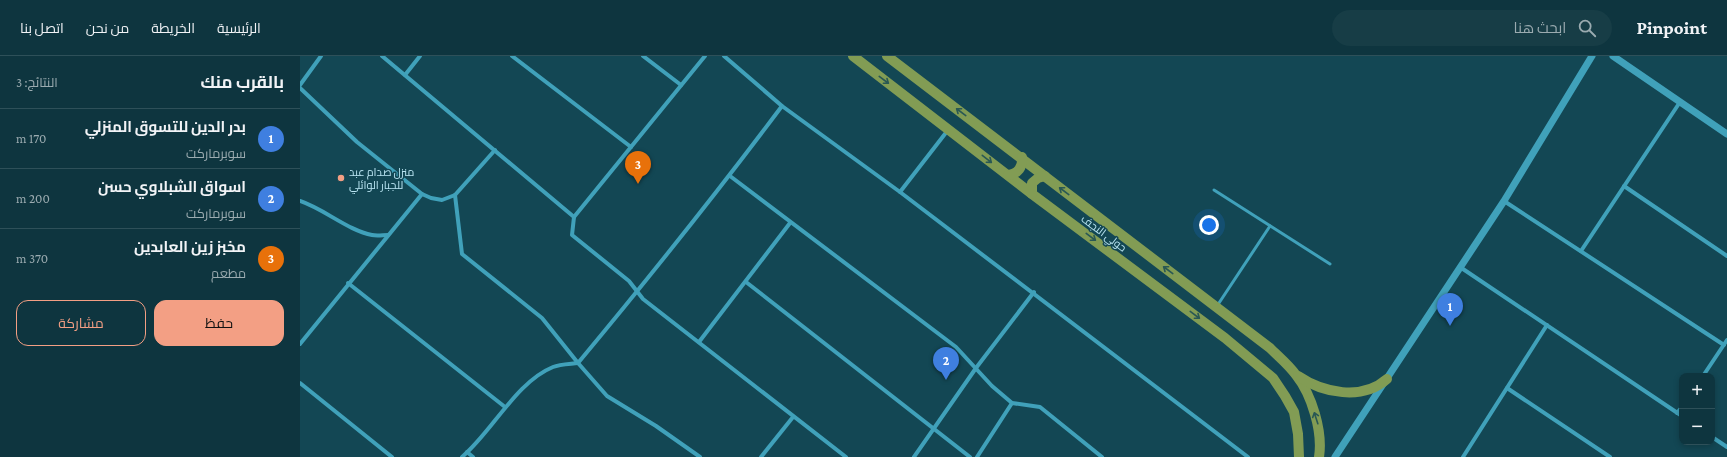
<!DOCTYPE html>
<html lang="ar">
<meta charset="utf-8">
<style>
body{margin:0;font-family:"Crimson Pro",Cairo,serif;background:#173d46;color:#f1f3f6;direction:rtl}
.controls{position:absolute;right:12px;bottom:12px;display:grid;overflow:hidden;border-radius:8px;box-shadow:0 2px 6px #0003}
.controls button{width:36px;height:36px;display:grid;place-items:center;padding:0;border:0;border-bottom:1px solid #2e5059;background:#0e353f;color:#f1f3f6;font:20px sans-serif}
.you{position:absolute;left:909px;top:169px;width:14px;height:14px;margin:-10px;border:3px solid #fff;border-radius:50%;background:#1a73e8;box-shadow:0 0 0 6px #1a73e833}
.badge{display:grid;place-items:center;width:26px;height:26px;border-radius:50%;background:#f39f84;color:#fff;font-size:13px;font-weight:700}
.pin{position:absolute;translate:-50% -33px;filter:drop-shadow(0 1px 2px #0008)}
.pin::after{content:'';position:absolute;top:21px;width:14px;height:12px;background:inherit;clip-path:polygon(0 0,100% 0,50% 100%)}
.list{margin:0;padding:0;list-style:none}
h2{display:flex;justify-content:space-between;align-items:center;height:52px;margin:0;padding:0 16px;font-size:17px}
h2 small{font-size:13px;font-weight:400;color:#9babb0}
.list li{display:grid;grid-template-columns:26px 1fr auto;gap:12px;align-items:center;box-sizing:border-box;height:60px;padding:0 16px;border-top:1px solid #2e5059}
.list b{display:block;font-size:15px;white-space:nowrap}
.list p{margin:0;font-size:13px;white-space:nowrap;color:#9babb0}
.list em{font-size:13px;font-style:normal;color:#9babb0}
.actions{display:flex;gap:8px;padding:12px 16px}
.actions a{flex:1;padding:9px 0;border:1px solid #f39f84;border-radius:12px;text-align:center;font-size:14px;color:#f39f84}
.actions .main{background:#f39f84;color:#111}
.icon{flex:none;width:22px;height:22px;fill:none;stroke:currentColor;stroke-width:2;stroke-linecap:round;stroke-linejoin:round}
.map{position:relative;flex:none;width:1427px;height:401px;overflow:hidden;direction:ltr}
header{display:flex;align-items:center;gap:24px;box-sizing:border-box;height:56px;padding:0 20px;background:#0e353f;border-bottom:1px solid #2e5059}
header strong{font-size:19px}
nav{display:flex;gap:22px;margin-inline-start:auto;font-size:14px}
.search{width:280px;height:36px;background:#173d46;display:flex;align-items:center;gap:10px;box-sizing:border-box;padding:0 14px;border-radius:22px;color:#9babb0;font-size:15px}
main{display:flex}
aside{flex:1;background:#0e353f}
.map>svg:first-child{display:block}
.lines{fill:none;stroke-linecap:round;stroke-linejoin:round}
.service{stroke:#40a1ba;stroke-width:3}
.minor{stroke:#40a1ba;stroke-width:4}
.tertiary{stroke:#40a1ba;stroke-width:7}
.primary{stroke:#829c54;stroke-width:10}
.oneway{stroke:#295854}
.poi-dot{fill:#f39f84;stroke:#134754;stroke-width:1.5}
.labels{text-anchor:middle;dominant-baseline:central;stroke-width:3;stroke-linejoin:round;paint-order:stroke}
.poi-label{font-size:11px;fill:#b9e4f1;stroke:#134754;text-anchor:start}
.street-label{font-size:11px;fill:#b9e4f1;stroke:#134754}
</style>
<header>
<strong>Pinpoint</strong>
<div class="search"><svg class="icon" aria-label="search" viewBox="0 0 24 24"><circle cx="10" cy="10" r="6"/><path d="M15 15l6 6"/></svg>ابحث هنا</div>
<nav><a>الرئيسية</a><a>الخريطة</a><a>من نحن</a><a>اتصل بنا</a></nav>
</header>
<main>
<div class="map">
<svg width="1427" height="401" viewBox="0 0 1427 401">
<rect width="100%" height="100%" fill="#134754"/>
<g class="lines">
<g class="service">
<path d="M 914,134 L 1030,208"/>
<path d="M 917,250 L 970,170"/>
</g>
<g class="minor">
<path d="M 82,0 L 274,161 L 272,179 L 329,225 L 343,243 L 546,401"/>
<path d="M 212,0 L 331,91"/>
<path d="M 343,0 L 381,29"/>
<path d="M 424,0 L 482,50 L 600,136 L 948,401"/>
<path d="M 105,19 L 120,0"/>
<path d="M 0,29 L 21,0"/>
<path d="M 0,32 L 57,86 L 122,138 L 131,142 L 142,144 L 155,139 L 195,94"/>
<path d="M 430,120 L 656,291 L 692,330 L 712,347 L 740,351 L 802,401"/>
<path d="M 1324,130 L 1427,200"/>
<path d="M 600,136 L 648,74"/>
<path d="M 155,139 L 162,198 L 242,262 L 278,307 L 307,340 L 356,370 L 400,401"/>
<path d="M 0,145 C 24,153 49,175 72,179 C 77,180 83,179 88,179"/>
<path d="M 1204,145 L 1424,289"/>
<path d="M 274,161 L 405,0"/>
<path d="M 1281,195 L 1380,46"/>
<path d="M 1160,211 L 1382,360"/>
<path d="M 446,226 L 670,401"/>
<path d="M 48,227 L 205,351"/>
<path d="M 399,286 L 490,167"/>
<path d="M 0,288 L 122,138"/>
<path d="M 1403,320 L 1427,284"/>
<path d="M 0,327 L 92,401"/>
<path d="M 1207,332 L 1310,401"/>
<path d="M 1377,357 L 1382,351"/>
<path d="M 1412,381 L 1427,391"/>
<path d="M 167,396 L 173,401"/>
<path d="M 162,401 C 192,376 216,326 253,311 C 260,308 270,308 278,307 C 348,223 416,138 482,50"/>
<path d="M 461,401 L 493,361"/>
<path d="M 614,401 L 676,312 L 734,236"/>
<path d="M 677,401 L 712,347"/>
<path d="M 1163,401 L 1247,269"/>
</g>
<g class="tertiary">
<path d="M 1313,0 L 1427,78"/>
<path d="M 1035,401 L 1204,145 L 1292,0"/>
</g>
<g class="primary">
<path d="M 553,0 L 732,138 L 925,282 L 973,322 L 985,340 L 994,356 L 998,378 L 999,401"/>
<path d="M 587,0 L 970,292 C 979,301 989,309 996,319 C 1012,339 1023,376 1019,401"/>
<path d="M 708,119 C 718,118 723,111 722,101"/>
<path d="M 732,138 L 732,127 L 738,122 L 745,120"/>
<path d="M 998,320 C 1023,337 1062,345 1087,323"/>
</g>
</g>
<defs><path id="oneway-shaft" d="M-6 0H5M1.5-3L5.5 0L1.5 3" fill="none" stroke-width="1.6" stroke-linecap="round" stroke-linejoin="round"/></defs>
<g class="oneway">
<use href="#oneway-shaft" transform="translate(584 24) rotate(37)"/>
<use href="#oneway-shaft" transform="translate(661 56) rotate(-143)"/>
<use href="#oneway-shaft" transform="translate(687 103) rotate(38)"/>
<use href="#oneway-shaft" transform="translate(764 135) rotate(-143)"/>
<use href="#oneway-shaft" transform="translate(791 181) rotate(37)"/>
<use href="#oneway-shaft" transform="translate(868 214) rotate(-143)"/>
<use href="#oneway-shaft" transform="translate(895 259) rotate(37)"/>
<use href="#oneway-shaft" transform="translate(1016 362) rotate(-108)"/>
</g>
<circle class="poi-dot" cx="41" cy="122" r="4"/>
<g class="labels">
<g class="poi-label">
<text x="49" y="116">منزل صدام عبد<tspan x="49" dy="13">للجبار الوائلي</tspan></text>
</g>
<g class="street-label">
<text transform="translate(804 177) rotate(37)">حولي النجف</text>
</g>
</g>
</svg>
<div class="controls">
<button>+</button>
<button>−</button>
</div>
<div class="you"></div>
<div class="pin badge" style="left:1150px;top:270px;background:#3f7fe0">1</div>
<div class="pin badge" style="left:646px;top:324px;background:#3f7fe0">2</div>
<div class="pin badge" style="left:338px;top:128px;background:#e8710a">3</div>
</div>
<aside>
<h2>بالقرب منك<small>النتائج: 3</small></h2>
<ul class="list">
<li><span class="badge" style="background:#3f7fe0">1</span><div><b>بدر الدين للتسوق المنزلي</b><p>سوبرماركت</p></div><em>170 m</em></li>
<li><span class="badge" style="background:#3f7fe0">2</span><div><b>اسواق الشبلاوي حسن</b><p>سوبرماركت</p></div><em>200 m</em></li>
<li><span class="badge" style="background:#e8710a">3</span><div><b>مخبز زين العابدين</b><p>مطعم</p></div><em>370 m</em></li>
</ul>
<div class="actions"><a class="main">حفظ</a><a>مشاركة</a></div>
</aside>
</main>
